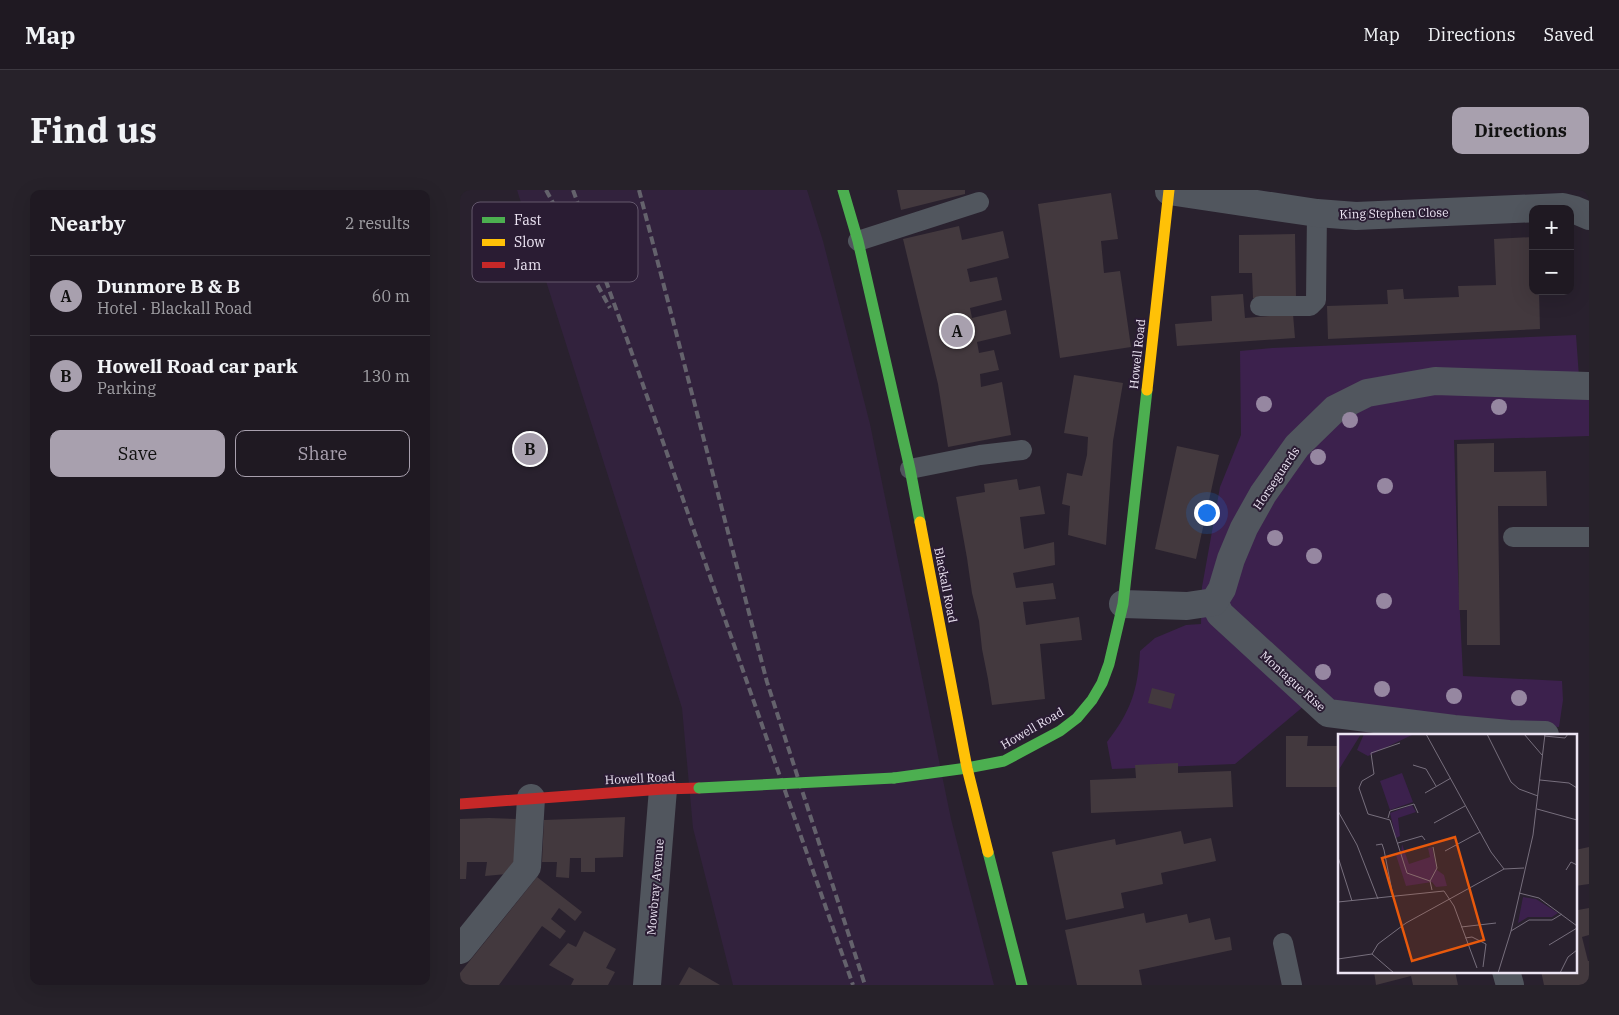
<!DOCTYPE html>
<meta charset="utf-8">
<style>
body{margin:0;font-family:"IBM Plex Serif",serif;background:#27222a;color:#f1f3f6}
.controls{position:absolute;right:15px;top:15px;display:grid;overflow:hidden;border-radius:10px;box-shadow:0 5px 20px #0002}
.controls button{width:45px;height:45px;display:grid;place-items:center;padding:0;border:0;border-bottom:1px solid #3c3840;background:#1f1922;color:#f1f3f6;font:25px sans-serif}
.you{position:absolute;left:746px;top:322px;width:18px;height:18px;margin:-12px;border:4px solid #fff;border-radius:50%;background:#1a73e8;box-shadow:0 0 0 8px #1a73e833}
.badge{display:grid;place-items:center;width:32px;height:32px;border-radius:50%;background:#a8a0ae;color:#111;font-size:16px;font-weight:700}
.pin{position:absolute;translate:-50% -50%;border:2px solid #fff;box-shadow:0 1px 5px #0006}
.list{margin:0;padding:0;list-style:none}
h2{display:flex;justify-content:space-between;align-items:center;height:65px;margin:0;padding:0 20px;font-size:21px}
h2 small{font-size:16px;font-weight:400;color:#a1a0a5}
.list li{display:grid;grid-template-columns:32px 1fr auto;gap:15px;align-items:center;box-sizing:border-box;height:80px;padding:0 20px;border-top:1px solid #3c3840}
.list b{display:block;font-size:19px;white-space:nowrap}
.list p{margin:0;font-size:16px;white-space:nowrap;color:#a1a0a5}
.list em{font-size:16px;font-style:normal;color:#a1a0a5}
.actions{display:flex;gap:10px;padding:15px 20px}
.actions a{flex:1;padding:11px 0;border:1px solid #a8a0ae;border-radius:10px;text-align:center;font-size:18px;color:#a8a0ae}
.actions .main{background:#a8a0ae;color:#111}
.map{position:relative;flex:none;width:1129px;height:795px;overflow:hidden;border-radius:10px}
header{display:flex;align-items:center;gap:30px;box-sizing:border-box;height:70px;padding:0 25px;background:#1f1922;border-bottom:1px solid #3c3840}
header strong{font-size:24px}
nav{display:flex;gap:28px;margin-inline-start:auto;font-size:18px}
.intro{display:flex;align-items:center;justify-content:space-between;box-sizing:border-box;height:120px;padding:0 30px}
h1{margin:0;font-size:35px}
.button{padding:12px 22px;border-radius:10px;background:#a8a0ae;color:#111;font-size:18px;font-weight:700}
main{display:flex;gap:30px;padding:0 30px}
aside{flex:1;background:#1f1922;border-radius:10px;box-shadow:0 5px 20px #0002}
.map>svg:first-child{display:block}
.built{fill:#32223d}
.green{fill:#3c214d}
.building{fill:#43393e}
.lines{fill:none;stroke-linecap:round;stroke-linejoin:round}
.lane{stroke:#51565e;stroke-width:20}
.street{stroke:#51565e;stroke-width:28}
.fast{stroke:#4caf50;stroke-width:11}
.slow{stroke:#ffc107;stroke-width:11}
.jam{stroke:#c62828;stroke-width:11}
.rail{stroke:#64626c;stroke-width:4;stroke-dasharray:8 4;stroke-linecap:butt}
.fast-bridge{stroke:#4caf50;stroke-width:11}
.tree{fill:#9687a1}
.labels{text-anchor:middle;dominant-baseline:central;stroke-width:4;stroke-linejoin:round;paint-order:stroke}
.street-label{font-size:12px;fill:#ece4f3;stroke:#2a1c33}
.inset-road{fill:none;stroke:#776f7d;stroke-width:1}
.view{fill:#e8590c;fill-opacity:0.15;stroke:#e8590c;stroke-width:2.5}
.inset-edge{fill:none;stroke:#ece4f3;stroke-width:2.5}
.key{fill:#2a1c33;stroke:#64586d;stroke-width:1}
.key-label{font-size:14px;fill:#ece4f3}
</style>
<header>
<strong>Map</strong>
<nav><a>Map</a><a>Directions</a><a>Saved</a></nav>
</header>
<div class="intro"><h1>Find us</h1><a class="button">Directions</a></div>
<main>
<aside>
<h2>Nearby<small>2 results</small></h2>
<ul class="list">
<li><span class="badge">A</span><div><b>Dunmore B &amp; B</b><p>Hotel · Blackall Road</p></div><em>60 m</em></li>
<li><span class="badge">B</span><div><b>Howell Road car park</b><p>Parking</p></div><em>130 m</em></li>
</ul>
<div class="actions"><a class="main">Save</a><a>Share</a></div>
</aside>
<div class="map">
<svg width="1129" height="795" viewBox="0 0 1129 795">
<rect width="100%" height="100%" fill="#29212e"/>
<path class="built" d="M 57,0 L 347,0 L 363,51 L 410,234 L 491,629 L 534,795 L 273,795 L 233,638 L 222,518 Z"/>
<path class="green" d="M 1116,145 L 1120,201 L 1129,202 L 1129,246 L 994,250 L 998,383 L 1003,486 L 1102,491 L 1103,510 L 1099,537 L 1000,533 L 844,516 L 775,574 L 652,579 L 647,552 C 671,521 678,500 680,461 L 695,448 L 726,435 L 741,434 L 742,397 L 760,297 L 781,245 L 780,161 L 812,158 Z"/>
<g class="building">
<path d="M 437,0 L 505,0 L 505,4 L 441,20 Z"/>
<path d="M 651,3 L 658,49 L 641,51 L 644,83 L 660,81 L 671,157 L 600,168 L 578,14 Z"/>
<path d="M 499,36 L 502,50 L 543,41 L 549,68 L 507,79 L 510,92 L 537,87 L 542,110 L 510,118 L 512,128 L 546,120 L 551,144 L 517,152 L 519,163 L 534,160 L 539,180 L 520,184 L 521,197 L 542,192 L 551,245 L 488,257 L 478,194 L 443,49 Z"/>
<path d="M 835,44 L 836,108 L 793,108 L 792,83 L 779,83 L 779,45 Z"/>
<path d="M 1073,47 L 1073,101 L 1079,101 L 1080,139 L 868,149 L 867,116 L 928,114 L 927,100 L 943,99 L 944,109 L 999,107 L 998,96 L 1036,95 L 1034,49 Z"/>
<path d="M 783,104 L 785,128 L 833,124 L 835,148 L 717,156 L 715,134 L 752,131 L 751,106 Z"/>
<path d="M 614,185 L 663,193 L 653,251 L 646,355 L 608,345 L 610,316 L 602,314 L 607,283 L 622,286 L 627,265 L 628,247 L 604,243 Z"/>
<path d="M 1034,253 L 1034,282 L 1086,281 L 1087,316 L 1038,316 L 1040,455 L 1007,455 L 1007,420 L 999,420 L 997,254 Z"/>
<path d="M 717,256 L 759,265 L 736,369 L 695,359 Z"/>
<path d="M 557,289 L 559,300 L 580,296 L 585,324 L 560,327 L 564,359 L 594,352 L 595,375 L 553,383 L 556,398 L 593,393 L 596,409 L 563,412 L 566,435 L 619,427 L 622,450 L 580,454 L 585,509 L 532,515 L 528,489 L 522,459 L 519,431 L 512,403 L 507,368 L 496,307 L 525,302 L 524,294 Z"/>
<path d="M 692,498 L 715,504 L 711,519 L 688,513 Z"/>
<path d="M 826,546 L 848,546 L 847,556 L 879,556 L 879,597 L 826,597 Z"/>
<path d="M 718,573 L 718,583 L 771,581 L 773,617 L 631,623 L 630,590 L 676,588 L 675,575 Z"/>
<path d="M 165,627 L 163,667 L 135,668 L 135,682 L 121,682 L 121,668 L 110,668 L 109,688 L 96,687 L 97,672 L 82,672 L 84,630 Z"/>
<path d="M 29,628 L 58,629 L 58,670 L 47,684 L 25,686 L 27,672 L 7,672 L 6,689 L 0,689 L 0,629 Z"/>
<path d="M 721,641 L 724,654 L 751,648 L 756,671 L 701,683 L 703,694 L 661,703 L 664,718 L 606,730 L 592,662 L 655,649 L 656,655 Z"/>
<path d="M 1129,657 L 1129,694 L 1115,696 L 1115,660 Z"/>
<path d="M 77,687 L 122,722 L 115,731 L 99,718 L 91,729 L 106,741 L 100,749 L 82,736 L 39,795 L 0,795 L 0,783 Z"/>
<path d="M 1115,712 L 1118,720 L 1129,718 L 1129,745 L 1122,747 L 1128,771 L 1129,771 L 1129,795 L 1084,795 L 1081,781 L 1115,781 Z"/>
<path d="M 684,723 L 686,733 L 727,724 L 729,733 L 750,728 L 755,750 L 770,747 L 772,760 L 679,780 L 682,795 L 617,795 L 605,740 Z"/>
<path d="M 124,741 L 156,759 L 146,778 L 155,782 L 148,795 L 111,795 L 114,789 L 89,775 L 108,753 L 116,757 Z"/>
<path d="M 229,777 L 260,795 L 219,795 Z"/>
<path d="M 914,781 L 995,781 L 998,795 L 953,795 L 951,786 L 916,795 Z"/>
</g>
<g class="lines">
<g class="lane">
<path d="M 398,51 L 519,12"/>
<path d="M 800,116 L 850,116 L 856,110 L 857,23"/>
<path d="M 450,279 L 520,265 L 562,260"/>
<path d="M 1053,347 L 1129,347"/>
<path d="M 823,753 L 832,795"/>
</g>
<g class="street">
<path d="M 709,1 L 857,23 L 896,26 L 1103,17 L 1115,20 L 1129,26"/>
<path d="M 754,412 L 760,424 L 868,523 L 994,539 L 1049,544 L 1085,545"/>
<path d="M 663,414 L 727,416 L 754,412 L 762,399 L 771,369 L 784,338 L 803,304 L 837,256 L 875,219 L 907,203 L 975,191 L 1129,196"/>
<path d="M 0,760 L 67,677 L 71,608"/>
<path d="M 1046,781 L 1050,795"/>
<path d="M 187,795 L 203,599"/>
</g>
<g class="fast">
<path d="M 383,0 L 398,51 L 450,279 L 460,332"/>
<path d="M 434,588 L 507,578 L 544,571 L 600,541 L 617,528 L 632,510 L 642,493 L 649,474 L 663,414 L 687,200"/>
<path d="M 528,662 L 562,795"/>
</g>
<g class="slow">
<path d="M 687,200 L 709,0"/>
<path d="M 460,332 L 507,578 L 528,662"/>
</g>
<path class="jam" d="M 0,614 L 203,599 L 239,598"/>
<g class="rail">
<path d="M 86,0 L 150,118"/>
<path d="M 113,0 L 168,152 L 393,795"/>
<path d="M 179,0 L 307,492 L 405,795"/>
</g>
<path class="fast-bridge" d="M 239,598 L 434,588"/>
</g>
<g class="tree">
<circle cx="804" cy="214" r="8"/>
<circle cx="1039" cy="217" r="8"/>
<circle cx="890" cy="230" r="8"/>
<circle cx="858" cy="267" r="8"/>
<circle cx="925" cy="296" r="8"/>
<circle cx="815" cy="348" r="8"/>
<circle cx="854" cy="366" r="8"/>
<circle cx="924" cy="411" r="8"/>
<circle cx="863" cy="482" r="8"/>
<circle cx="922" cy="499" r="8"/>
<circle cx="994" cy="506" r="8"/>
<circle cx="1059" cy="508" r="8"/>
</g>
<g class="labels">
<g class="street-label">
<text transform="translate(934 23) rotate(-1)">King Stephen Close</text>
<text transform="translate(677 164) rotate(-84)">Howell Road</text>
<text transform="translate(816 288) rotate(-56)">Horseguards</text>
<text transform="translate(486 395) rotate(79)">Blackall Road</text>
<text transform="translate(833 491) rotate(42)">Montague Rise</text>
<text transform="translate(572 538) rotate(-30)">Howell Road</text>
<text transform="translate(180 588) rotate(-3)">Howell Road</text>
<text transform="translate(195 697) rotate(-85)">Mowbray Avenue</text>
</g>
</g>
<g transform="translate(878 544)">
<rect width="239" height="239" fill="#29212e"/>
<path d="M 0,0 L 23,0 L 0,37 ZM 26,0 L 76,0 L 30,22 L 19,16 ZM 64,39 L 75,68 L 52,76 L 42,47 ZM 74,71 L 78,78 L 60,84 L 62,102 L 58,104 L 52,79 ZM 64,110 L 71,130 L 92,123 L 90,114 L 94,113 L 99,136 L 106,141 L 109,152 L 98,153 L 94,148 L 68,152 L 58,121 L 63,120 ZM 185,163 L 198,165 L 220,179 L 214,183 L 190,183 L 180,189 Z" fill="#3c214d"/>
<path class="inset-road" d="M 88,0 L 153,118 L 166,135M 149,0 L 173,48 L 181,55 L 200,62M 186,0 L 204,21M 206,2 L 227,4 L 230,0M 62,9 L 33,19 L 36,40 L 24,47 L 21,54 L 30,80 L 52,86 L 69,139 L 92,147 L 94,156M 75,31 L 88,35 L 98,52M 202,46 L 231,49 L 239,54M 87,59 L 113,44M 199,75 L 239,86M 0,77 L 19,111 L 40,165M 50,84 L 52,77 L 76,70 L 80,79M 96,89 L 127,72M 60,109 L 84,102 L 87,106M 38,111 L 44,110 L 46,116 L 55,162M 107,117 L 142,98M 0,123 L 14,167M 228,136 L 233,128 L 239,131M 92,147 L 99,134 L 95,113M 181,159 L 201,164 L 239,192M 0,168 L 106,157 L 116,172 L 139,234M 123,193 L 158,189M 173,197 L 191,186 L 214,186 L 224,180M 127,204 L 134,203 L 148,210 L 145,233M 211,211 L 239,194M 34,220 L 40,210 L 68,189 L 166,135 L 186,134M 0,225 L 34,220 L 56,239M 160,239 L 173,197 L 195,101 L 207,0M 222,239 L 230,223 L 239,216"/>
<path class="view" d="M 117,103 L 146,206 L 74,227 L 44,124 Z"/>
<rect width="239" height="239" class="inset-edge"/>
</g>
<rect x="12" y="12" width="166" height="80" rx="8" class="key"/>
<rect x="22" y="27" width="23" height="6" fill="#4caf50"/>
<rect x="22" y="49" width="23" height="7" fill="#ffc107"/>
<rect x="22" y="72" width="23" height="6" fill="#c62828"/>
<g class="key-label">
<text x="54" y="35">Fast</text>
<text x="54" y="57">Slow</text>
<text x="54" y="80">Jam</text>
</g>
</svg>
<div class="controls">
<button>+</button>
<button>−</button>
</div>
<div class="you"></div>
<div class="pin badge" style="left:497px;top:141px">A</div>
<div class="pin badge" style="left:70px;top:259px">B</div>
</div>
</main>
